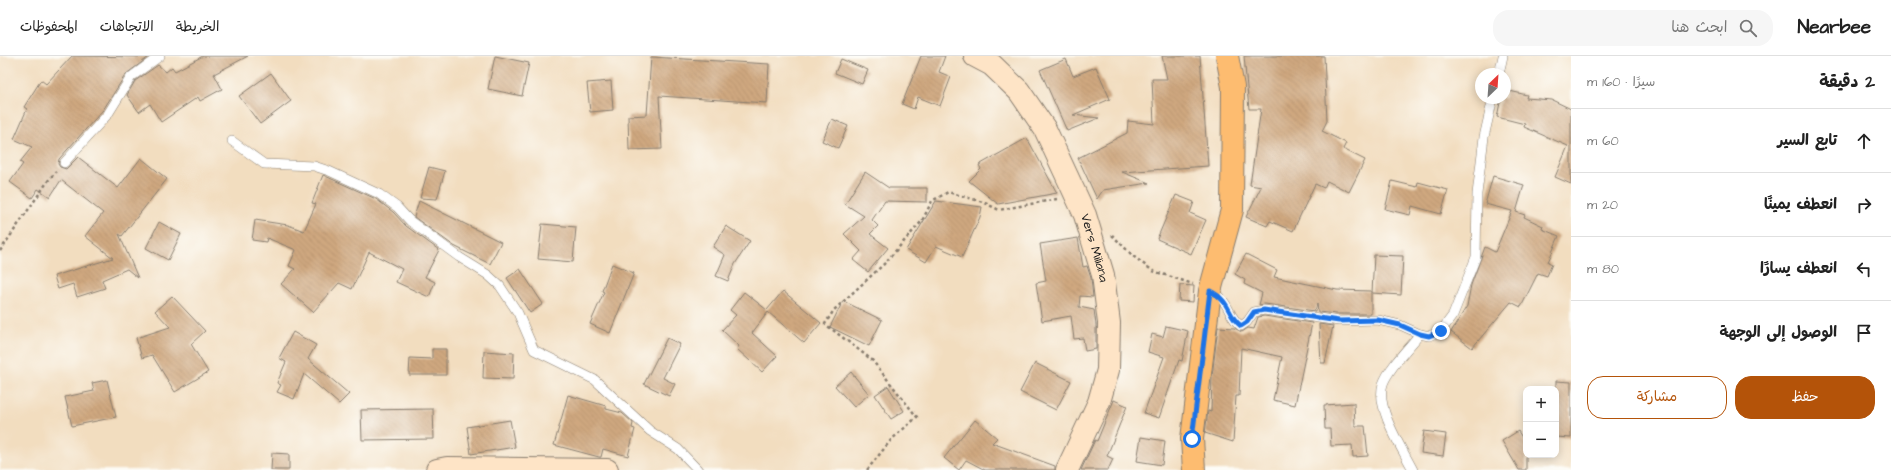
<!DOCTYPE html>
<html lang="ar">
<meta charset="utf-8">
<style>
body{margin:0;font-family:"Architects Daughter","Playpen Sans Arabic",sans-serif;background:#f6f6f6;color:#222;direction:rtl}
.controls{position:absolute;right:12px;bottom:12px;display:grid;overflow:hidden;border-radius:8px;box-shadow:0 2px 10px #0003}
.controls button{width:36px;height:36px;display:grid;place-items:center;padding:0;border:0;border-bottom:1px solid #e0e0e0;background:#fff;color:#222;font:20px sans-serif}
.compass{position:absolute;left:1475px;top:12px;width:36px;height:36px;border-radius:50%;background:#fff;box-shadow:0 2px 10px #0003;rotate:25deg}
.stop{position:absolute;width:12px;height:12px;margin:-9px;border:3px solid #1a73e8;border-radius:50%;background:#fff}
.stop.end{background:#1a73e8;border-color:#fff;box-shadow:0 1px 4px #0008}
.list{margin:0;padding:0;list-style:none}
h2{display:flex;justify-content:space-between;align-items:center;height:52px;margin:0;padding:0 16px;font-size:17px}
h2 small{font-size:13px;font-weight:400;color:#767676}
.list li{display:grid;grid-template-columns:26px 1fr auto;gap:12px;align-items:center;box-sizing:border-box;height:64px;padding:0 16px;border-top:1px solid #e0e0e0}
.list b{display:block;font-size:15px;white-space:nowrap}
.list em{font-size:13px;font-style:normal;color:#767676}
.actions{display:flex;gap:8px;padding:12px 16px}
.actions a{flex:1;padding:9px 0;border:1px solid #b45309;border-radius:16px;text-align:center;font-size:14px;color:#b45309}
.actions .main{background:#b45309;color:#fff}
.icon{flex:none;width:22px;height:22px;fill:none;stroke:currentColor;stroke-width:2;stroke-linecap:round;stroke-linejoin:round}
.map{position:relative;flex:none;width:1571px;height:414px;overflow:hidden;direction:ltr}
header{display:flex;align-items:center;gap:24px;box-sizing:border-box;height:56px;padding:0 20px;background:#fff;border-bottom:1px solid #e0e0e0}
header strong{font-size:19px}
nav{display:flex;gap:22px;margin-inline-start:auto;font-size:14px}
.search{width:280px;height:36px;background:#f6f6f6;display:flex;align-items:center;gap:10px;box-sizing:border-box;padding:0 14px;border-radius:16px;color:#767676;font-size:15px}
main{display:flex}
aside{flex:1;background:#fff}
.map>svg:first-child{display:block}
.building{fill:url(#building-back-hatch)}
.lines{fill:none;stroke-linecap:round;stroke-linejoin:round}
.service-casing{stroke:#877c6e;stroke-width:10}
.secondary-casing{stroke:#877c6e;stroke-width:24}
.primary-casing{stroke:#877c6e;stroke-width:24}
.path{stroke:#877c6e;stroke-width:2.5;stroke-dasharray:3 3;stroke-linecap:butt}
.service{stroke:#fff;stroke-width:9}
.secondary{stroke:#fee4c6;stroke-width:22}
.primary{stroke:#fdbc70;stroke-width:22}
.route{stroke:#1a73e8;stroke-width:5}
.labels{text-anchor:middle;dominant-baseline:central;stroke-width:3.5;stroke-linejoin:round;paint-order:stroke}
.street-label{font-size:13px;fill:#1c1c1c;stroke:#fdfcf7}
</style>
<header>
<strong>Nearbee</strong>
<div class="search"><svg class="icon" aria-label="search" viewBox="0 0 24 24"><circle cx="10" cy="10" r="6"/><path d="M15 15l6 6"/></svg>ابحث هنا</div>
<nav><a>الخريطة</a><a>الاتجاهات</a><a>المحفوظات</a></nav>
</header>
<main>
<aside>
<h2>2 دقيقة<small>سيرًا · 160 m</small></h2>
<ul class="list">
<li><svg class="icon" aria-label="ahead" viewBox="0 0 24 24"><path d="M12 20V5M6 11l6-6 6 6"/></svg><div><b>تابع السير</b></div><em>60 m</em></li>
<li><svg class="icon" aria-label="right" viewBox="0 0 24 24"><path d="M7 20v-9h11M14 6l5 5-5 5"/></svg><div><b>انعطف يمينًا</b></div><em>20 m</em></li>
<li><svg class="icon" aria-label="left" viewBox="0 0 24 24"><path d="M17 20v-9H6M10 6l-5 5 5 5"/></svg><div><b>انعطف يسارًا</b></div><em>80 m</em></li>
<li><svg class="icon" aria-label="arrive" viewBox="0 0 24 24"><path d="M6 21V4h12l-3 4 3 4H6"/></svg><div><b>الوصول إلى الوجهة</b></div></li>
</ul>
<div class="actions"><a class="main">حفظ</a><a>مشاركة</a></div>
</aside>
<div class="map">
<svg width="1571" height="414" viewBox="0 0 1571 414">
<defs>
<pattern id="building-back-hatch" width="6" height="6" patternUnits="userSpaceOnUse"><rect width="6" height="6" fill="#cfa77f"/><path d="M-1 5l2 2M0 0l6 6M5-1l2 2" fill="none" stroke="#b18f6d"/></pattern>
</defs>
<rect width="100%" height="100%" fill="#fdfcf7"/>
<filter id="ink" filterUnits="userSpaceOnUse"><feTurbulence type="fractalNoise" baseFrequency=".025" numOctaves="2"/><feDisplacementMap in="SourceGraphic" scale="8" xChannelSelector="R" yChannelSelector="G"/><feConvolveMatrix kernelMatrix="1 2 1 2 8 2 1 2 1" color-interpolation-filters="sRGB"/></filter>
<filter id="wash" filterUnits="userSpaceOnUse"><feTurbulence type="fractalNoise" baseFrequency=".012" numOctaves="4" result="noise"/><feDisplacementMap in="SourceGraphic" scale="16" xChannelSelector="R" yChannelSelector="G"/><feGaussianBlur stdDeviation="0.9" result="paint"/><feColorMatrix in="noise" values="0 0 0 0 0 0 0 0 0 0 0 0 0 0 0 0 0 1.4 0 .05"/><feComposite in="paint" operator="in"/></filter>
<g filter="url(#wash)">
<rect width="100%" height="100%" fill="#f2ddbf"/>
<g id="blocks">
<g class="building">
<path d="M 72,0 L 149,1 L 126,18 L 103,54 L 59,103 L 58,108 L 60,111 L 66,113 L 78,101 L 118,132 L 141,102 L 167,123 L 122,180 L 119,178 L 138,222 L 127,213 L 102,224 L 105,232 L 77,241 L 73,228 L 58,233 L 54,220 L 113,202 L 85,180 L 103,157 L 61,124 L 50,141 L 38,133 L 32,142 L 10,126 L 23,108 L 20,106 L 32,91 L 14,83 L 27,53 L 24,51 L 41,24 L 46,28 Z"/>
<path d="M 203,0 L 248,0 L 214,18 L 222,33 L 200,45 L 198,41 L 161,66 L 150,48 L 139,56 L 127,39 L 135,25 L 158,9 L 166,16 L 172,11 L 175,15 Z"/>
<path d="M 495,0 L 529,7 L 522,40 L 488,33 Z"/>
<path d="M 921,0 L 945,0 L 939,16 L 951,21 L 940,50 L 918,41 L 914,53 L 902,48 Z"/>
<path d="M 1162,0 L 1200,0 L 1208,110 L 1122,116 L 1149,127 L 1103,134 L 1097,143 L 1078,102 L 1127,77 L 1128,65 L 1154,68 L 1152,23 L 1167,23 Z"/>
<path d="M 1244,0 L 1324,0 L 1327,65 L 1322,75 L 1346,87 L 1343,93 L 1365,104 L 1349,136 L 1327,125 L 1324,132 L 1315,128 L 1293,175 L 1270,165 L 1267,170 L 1246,161 L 1261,131 L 1250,129 L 1261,53 L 1249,53 Z"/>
<path d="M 651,1 L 769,8 L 767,47 L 659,40 L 662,93 L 629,94 L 628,60 L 647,59 Z"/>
<path d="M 841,3 L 868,14 L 862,28 L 835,17 Z"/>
<path d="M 1066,3 L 1073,20 L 1096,11 L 1110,43 L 1073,59 L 1099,62 L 1067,75 L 1040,14 Z"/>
<path d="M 271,17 L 291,45 L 260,68 L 239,40 Z"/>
<path d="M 611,25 L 613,54 L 590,56 L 587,27 Z"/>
<path d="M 1505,34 L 1527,39 L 1526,42 L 1552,44 L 1571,53 L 1571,128 L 1555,121 L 1568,90 L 1524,71 L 1525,68 L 1497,61 L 1501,42 L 1505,42 Z"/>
<path d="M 832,63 L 848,70 L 838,92 L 822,85 Z"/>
<path d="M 1027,82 L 1057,137 L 998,148 L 969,125 L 981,113 L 979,109 Z"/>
<path d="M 429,111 L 445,115 L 437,143 L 420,142 Z"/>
<path d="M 865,116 L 889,132 L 927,132 L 927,146 L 885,145 L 872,164 L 878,170 L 870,178 L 888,192 L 868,216 L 853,204 L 861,195 L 844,178 L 864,160 L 845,148 Z"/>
<path d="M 323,119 L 376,143 L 393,156 L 406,170 L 439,194 L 425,221 L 435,226 L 429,241 L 396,226 L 402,213 L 369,196 L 352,233 L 339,227 L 313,256 L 281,228 L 295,213 L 289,210 L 296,194 L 267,182 L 266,186 L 252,184 L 255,164 L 288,169 L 304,175 L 316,148 L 312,147 Z"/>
<path d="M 1493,120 L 1524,129 L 1516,156 L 1525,159 L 1524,161 L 1543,170 L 1542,173 L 1559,180 L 1548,206 L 1552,208 L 1547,220 L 1538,217 L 1521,251 L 1511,246 L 1472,292 L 1451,276 L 1467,250 L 1471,229 L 1485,191 L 1495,196 L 1512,155 L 1485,148 Z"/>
<path d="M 1392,125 L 1417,131 L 1418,126 L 1448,134 L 1441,158 L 1412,150 L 1410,159 L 1385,153 Z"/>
<path d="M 1176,139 L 1194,146 L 1190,157 L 1206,164 L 1191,198 L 1157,183 Z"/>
<path d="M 419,145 L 501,186 L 490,208 L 454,190 L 414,161 Z"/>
<path d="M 936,145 L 982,151 L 980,161 L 962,201 L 936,190 L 926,206 L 906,194 Z"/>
<path d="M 159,166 L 181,178 L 168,204 L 146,192 Z"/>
<path d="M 542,168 L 576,171 L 573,206 L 538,203 Z"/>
<path d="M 726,170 L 750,185 L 735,208 L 728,225 L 716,220 L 725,199 L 713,191 Z"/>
<path d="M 1078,182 L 1083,211 L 1087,210 L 1091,222 L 1093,241 L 1080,240 L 1079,251 L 1094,254 L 1096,269 L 1096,293 L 1085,295 L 1083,282 L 1074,283 L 1071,260 L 1042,265 L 1036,227 L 1046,225 L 1040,188 Z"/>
<path d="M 1246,198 L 1277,214 L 1274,221 L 1337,234 L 1371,235 L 1371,258 L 1336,258 L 1318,256 L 1317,248 L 1315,255 L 1265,248 L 1259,249 L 1262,237 L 1244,228 L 1245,224 L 1235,218 Z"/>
<path d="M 1374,199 L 1403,200 L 1401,239 L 1372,237 Z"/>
<path d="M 612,208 L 634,217 L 610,277 L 590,268 L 604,236 L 602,235 Z"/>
<path d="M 520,213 L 543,248 L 530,257 L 507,222 Z"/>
<path d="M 1180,229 L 1194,230 L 1193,246 L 1179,245 Z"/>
<path d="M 783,235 L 821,267 L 804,287 L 768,256 L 752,277 L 777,300 L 762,316 L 737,293 L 739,290 L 722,274 L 736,259 L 730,254 L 744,236 L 767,254 Z"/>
<path d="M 172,240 L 205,275 L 191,288 L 208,316 L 175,336 L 152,299 L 142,302 L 136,282 L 170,271 L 155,255 Z"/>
<path d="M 843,245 L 882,264 L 869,290 L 830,271 Z"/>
<path d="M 1264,260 L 1312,267 L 1295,349 L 1273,344 L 1282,301 L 1241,292 L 1239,340 L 1236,340 L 1233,386 L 1205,377 L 1208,355 L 1211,356 L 1212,320 L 1218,271 L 1234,272 L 1242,276 L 1248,272 L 1254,273 L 1258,261 Z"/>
<path d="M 1319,268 L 1333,270 L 1325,307 L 1321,307 Z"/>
<path d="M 1166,270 L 1188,275 L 1182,305 L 1179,304 L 1159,362 L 1144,357 L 1164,301 L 1148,296 L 1152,278 L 1163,281 Z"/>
<path d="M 293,276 L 316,289 L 308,303 L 349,338 L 339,348 L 304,318 L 294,343 L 277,336 L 281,329 L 277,327 L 286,306 L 279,302 Z"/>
<path d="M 667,282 L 680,288 L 663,322 L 675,328 L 669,340 L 644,328 Z"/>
<path d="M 432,293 L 446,293 L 446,319 L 409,319 L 410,302 L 432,303 Z"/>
<path d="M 484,295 L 514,297 L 513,323 L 483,322 Z"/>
<path d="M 1035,307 L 1071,325 L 1056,354 L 1020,336 Z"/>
<path d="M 851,316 L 869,338 L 854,351 L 835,330 Z"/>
<path d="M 107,324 L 116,361 L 72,370 L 65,341 L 94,335 L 92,327 Z"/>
<path d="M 1556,325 L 1571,326 L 1571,382 L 1556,381 Z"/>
<path d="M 888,330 L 904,355 L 891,363 L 875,339 Z"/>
<path d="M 568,339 L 606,350 L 606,353 L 622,357 L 633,367 L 632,372 L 635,373 L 628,400 L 603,393 L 601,401 L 599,401 L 554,389 Z"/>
<path d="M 1114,344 L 1127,350 L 1107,400 L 1113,403 L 1108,414 L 1081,414 L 1095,384 L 1097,385 Z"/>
<path d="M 1354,347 L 1355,370 L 1365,370 L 1368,400 L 1353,401 L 1352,389 L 1331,390 L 1330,373 L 1325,373 L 1324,349 Z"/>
<path d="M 433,353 L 434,383 L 362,384 L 361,354 Z"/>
<path d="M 510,364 L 515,391 L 471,398 L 467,371 Z"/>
<path d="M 975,364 L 997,382 L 992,387 L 1055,410 L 1055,414 L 985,414 L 966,404 L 959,414 L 944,402 Z"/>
<path d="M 1424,375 L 1446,378 L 1443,400 L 1421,397 Z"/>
<path d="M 1518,375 L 1526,388 L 1526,414 L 1519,414 L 1502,385 Z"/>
<path d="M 1141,381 L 1165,385 L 1162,409 L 1137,405 Z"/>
<path d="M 272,397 L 289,398 L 289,414 L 271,414 Z"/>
</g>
</g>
</g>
<g filter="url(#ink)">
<use href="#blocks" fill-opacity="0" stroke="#877c6e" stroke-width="1"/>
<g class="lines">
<defs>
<g id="service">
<path d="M 1499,18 L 1503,0"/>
<path d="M 232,85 L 264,108 L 314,110 L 329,115 L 379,138 L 397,151 L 410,165 L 459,201 L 488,219 L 500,230 L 518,257 L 534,294 L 595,324 L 650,375 L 678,393 L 698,414"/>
<path d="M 64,107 L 108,58 L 131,21 L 160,0"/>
<path d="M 1210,235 C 1232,246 1226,259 1241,270 L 1247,266 L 1254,256 L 1264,254 L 1339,265 L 1378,264 L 1400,269 L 1420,278 L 1429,280 L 1441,275 L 1453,259 L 1476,201 L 1477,138 L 1484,81 L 1493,42"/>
<path d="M 1413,414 C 1402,392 1375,352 1383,328 C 1388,313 1409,291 1420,278"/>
</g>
<g id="secondary">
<path id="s1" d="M 975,0 L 992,9 L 1019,35 L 1045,73 L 1085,159 L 1103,219 L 1109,267 L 1108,314 L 1099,346 L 1067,414"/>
<path d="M 437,414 L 447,412 L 607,414"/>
</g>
<path id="primary" d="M 1194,414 L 1192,383 L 1210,235 L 1232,154 L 1233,31 L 1227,0"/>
</defs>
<use href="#service" class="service-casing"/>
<use href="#secondary" class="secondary-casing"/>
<use href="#primary" class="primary-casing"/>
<g class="path">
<path d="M 1112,179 L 1133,200 L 1153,215 L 1193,228"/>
<path d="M 0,195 L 50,122 L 56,116"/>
<path d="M 867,414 L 891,384 L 917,361 L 872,304 L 825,268 L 834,254 L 884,208 L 922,165 L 932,145 L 948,136 L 983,146 L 999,154 L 1057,143"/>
</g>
<use href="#service" class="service"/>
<use href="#secondary" class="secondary"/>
<use href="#primary" class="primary"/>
</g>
</g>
<g class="lines" filter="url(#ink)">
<path class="route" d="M 1192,383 L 1210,235 C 1232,246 1226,259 1241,270 L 1247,266 L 1254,256 L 1264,254 L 1339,265 L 1378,264 L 1400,269 L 1420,278 L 1429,280 L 1441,275"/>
</g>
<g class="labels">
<g class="street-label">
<text stroke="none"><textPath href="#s1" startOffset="232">Vers Miliana</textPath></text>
</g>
</g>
</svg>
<div class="controls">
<button>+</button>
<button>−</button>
</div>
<svg class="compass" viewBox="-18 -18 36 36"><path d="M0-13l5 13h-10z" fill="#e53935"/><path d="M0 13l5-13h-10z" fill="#767676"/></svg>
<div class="stop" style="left:1192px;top:383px"></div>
<div class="stop end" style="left:1441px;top:275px"></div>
</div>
</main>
